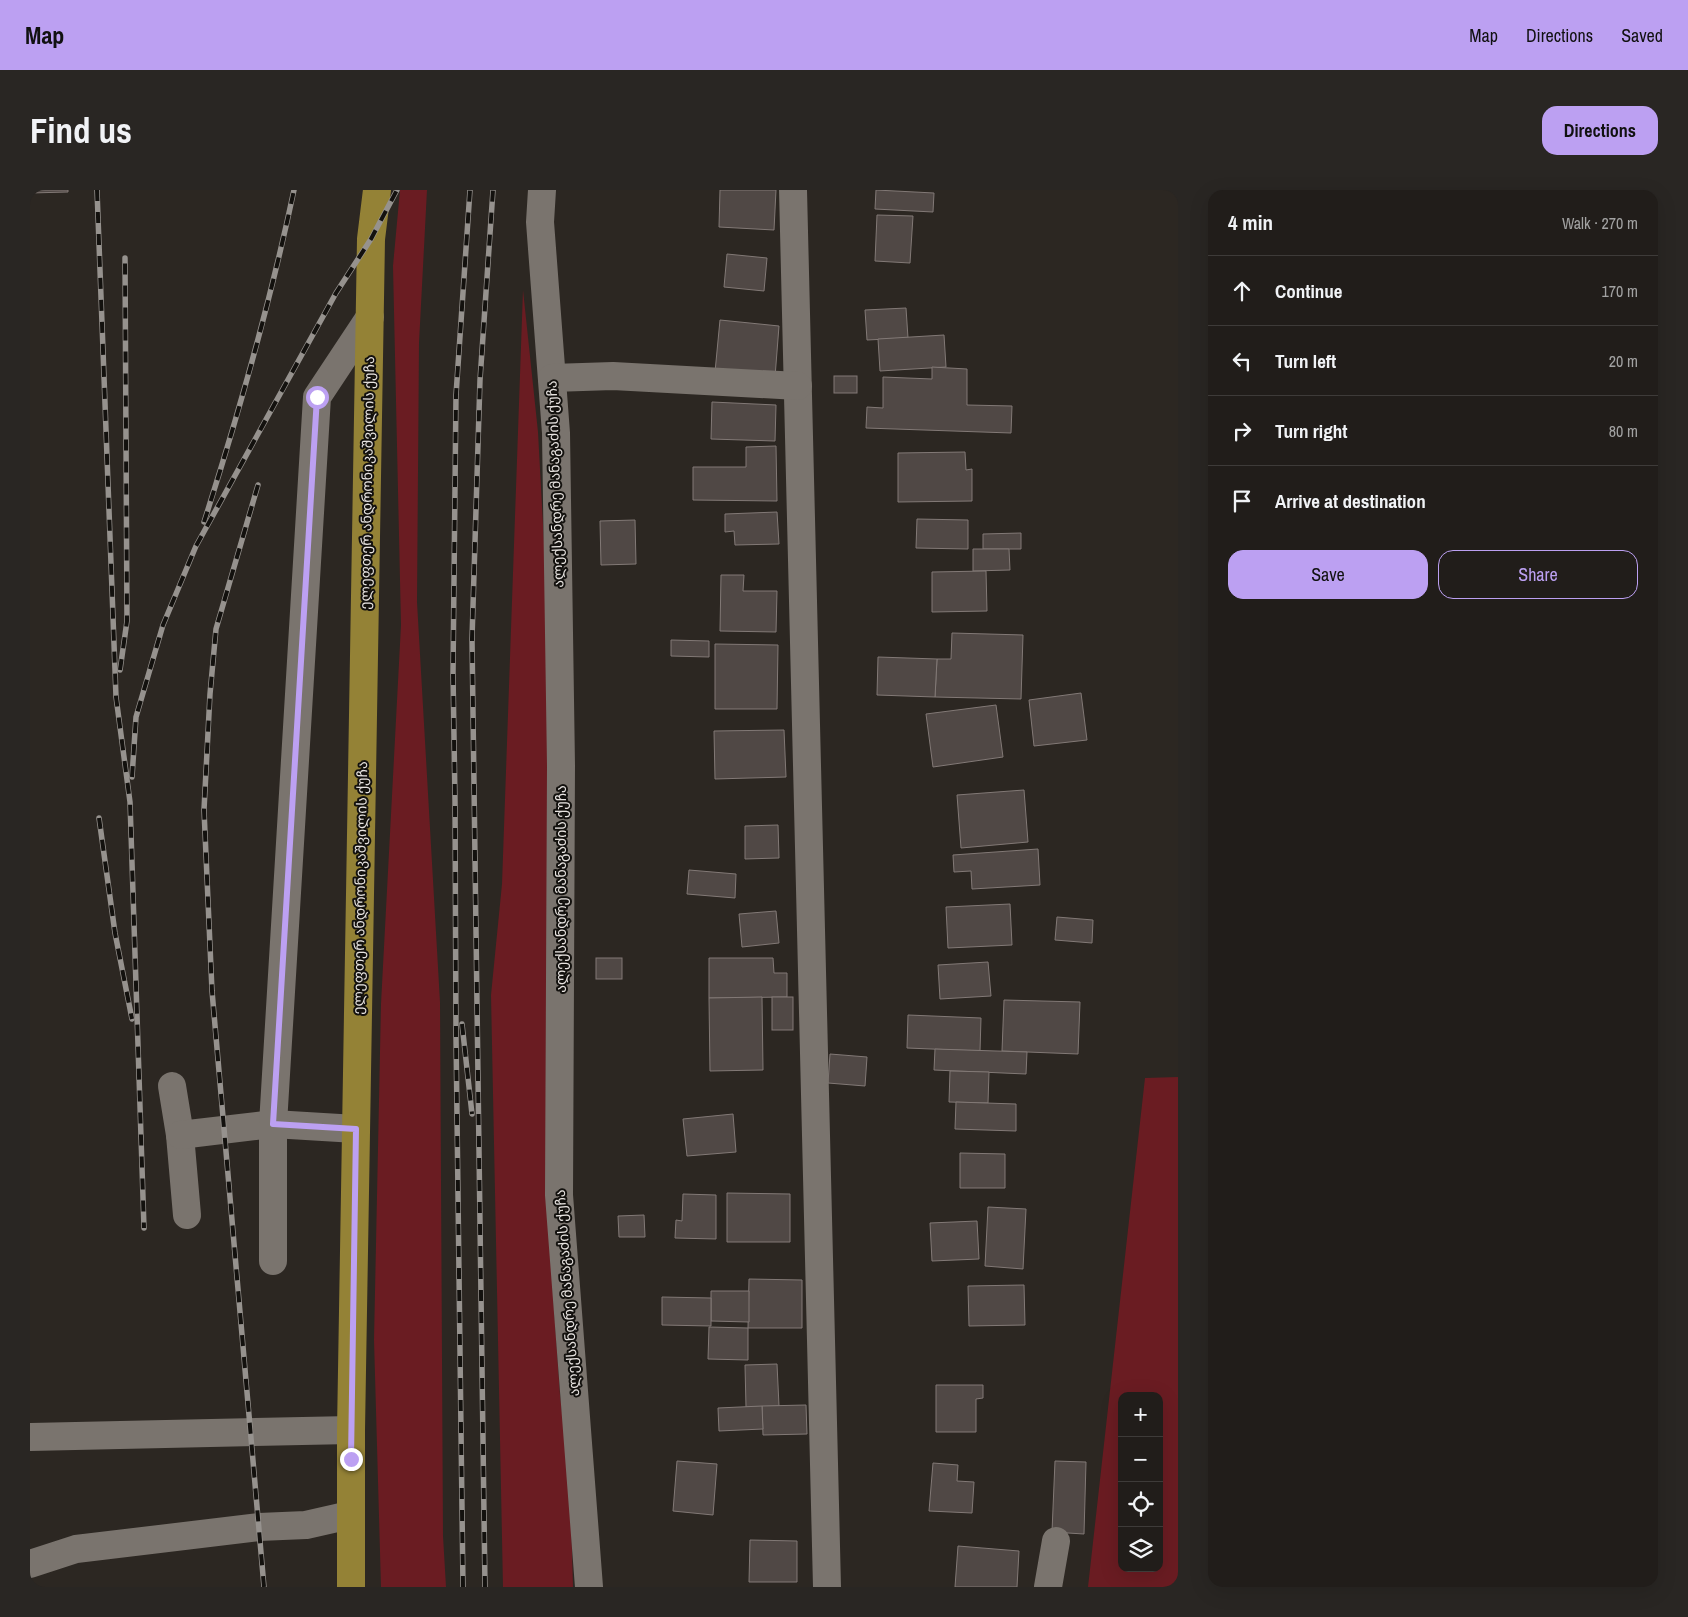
<!DOCTYPE html>
<meta charset="utf-8">
<style>
body{margin:0;font-family:"Archivo Narrow","Noto Sans Georgian",sans-serif;background:#292623;color:#f1f3f6}
.controls{position:absolute;right:15px;bottom:15px;display:grid;overflow:hidden;border-radius:10px;box-shadow:0 5px 20px #0002}
.controls button{width:45px;height:45px;display:grid;place-items:center;padding:0;border:0;border-bottom:1px solid #3e3b39;background:#211d1a;color:#f1f3f6;font:25px sans-serif}
.stop{position:absolute;width:15px;height:15px;margin:-11px;border:4px solid #bca0f2;border-radius:50%;background:#fff}
.stop.end{background:#bca0f2;border-color:#fff;box-shadow:0 1px 5px #0008}
.list{margin:0;padding:0;list-style:none}
h2{display:flex;justify-content:space-between;align-items:center;height:65px;margin:0;padding:0 20px;font-size:21px}
h2 small{font-size:16px;font-weight:400;color:#a2a2a2}
.list li{display:grid;grid-template-columns:32px 1fr auto;gap:15px;align-items:center;box-sizing:border-box;height:70px;padding:0 20px;border-top:1px solid #3e3b39}
.list b{display:block;font-size:19px;white-space:nowrap}
.list em{font-size:16px;font-style:normal;color:#a2a2a2}
.actions{display:flex;gap:10px;padding:15px 20px}
.actions a{flex:1;padding:11px 0;border:1px solid #bca0f2;border-radius:15px;text-align:center;font-size:18px;color:#bca0f2}
.actions .main{background:#bca0f2;color:#111}
.icon{flex:none;width:28px;height:28px;fill:none;stroke:currentColor;stroke-width:2;stroke-linecap:round;stroke-linejoin:round}
.map{position:relative;flex:none;width:1148px;height:1397px;overflow:hidden;border-radius:15px}
header{display:flex;align-items:center;gap:30px;box-sizing:border-box;height:70px;padding:0 25px;background:#bca0f2;color:#111}
header strong{font-size:24px}
nav{display:flex;gap:28px;margin-inline-start:auto;font-size:18px}
.intro{display:flex;align-items:center;justify-content:space-between;box-sizing:border-box;height:120px;padding:0 30px}
h1{margin:0;font-size:35px}
.button{padding:12px 22px;border-radius:15px;background:#bca0f2;color:#111;font-size:18px;font-weight:700}
main{display:flex;gap:30px;padding:0 30px}
aside{flex:1;background:#211d1a;border-radius:15px;box-shadow:0 5px 20px #0002}
.map>svg:first-child{display:block}
.green{fill:#6a1c22;fill-rule:evenodd}
.building{fill:#504845;stroke:#827976}
.lines{fill:none;stroke-linecap:round;stroke-linejoin:round}
.minor{stroke:#7a746e;stroke-width:28}
.major{stroke:#948236;stroke-width:28}
.rail-casing{stroke:#96928e;stroke-width:5.5}
.rail{stroke:#13110e;stroke-width:4;stroke-dasharray:11;stroke-linecap:butt}
.route{stroke:#bca0f2;stroke-width:6}
.labels{text-anchor:middle;dominant-baseline:central;stroke-width:4;stroke-linejoin:round;paint-order:stroke}
.street-label{font-size:14px;fill:#e7e3e0;stroke:#13110e}
</style>
<header>
<strong>Map</strong>
<nav><a>Map</a><a>Directions</a><a>Saved</a></nav>
</header>
<div class="intro"><h1>Find us</h1><a class="button">Directions</a></div>
<main>
<div class="map">
<svg width="1148" height="1397" viewBox="0 0 1148 1397">
<rect width="100%" height="100%" fill="#2c2722"/>
<g class="green">
<path d="M 370,0 L 397,0 L 389,153 L 387,412 L 410,812 L 413,1346 L 416,1397 L 351,1397 L 344,1150 L 351,814 L 371,435 L 363,76 Z"/>
<path d="M 493,100 L 508,242 L 521,483 L 517,1016 L 530,1205 L 540,1292 L 543,1397 L 473,1397 L 461,805 L 472,694 Z"/>
<path d="M 1148,887 L 1148,1397 L 1058,1397 L 1115,888 ZM 1092,1206 L 1129,1206 L 1129,1378 L 1092,1378 Z"/>
</g>
<g class="building">
<path d="M 0,0 L 38,0 L 38,2 L 0,3 Z"/>
<path d="M 690,0 L 746,0 L 744,40 L 689,37 Z"/>
<path d="M 846,0 L 904,3 L 903,22 L 845,19 Z"/>
<path d="M 847,25 L 883,26 L 880,73 L 845,71 Z"/>
<path d="M 697,64 L 737,68 L 734,101 L 694,97 Z"/>
<path d="M 876,118 L 878,148 L 837,150 L 835,120 Z"/>
<path d="M 690,130 L 749,136 L 745,187 L 685,182 Z"/>
<path d="M 914,145 L 916,177 L 850,181 L 848,149 Z"/>
<path d="M 902,177 L 937,179 L 937,215 L 982,216 L 981,243 L 836,238 L 837,217 L 853,218 L 853,187 L 902,189 Z"/>
<rect x="804" y="186" width="23" height="17"/>
<path d="M 682,212 L 746,215 L 745,251 L 681,249 Z"/>
<path d="M 746,256 L 747,311 L 663,310 L 663,277 L 716,277 L 716,257 Z"/>
<path d="M 935,262 L 936,280 L 942,279 L 942,311 L 868,312 L 868,263 Z"/>
<path d="M 747,322 L 749,354 L 705,355 L 704,341 L 695,342 L 695,324 Z"/>
<path d="M 887,329 L 938,330 L 938,359 L 886,358 Z"/>
<path d="M 605,330 L 606,374 L 571,375 L 570,331 Z"/>
<path d="M 991,343 L 991,359 L 953,359 L 953,344 Z"/>
<path d="M 943,359 L 979,359 L 980,380 L 943,381 Z"/>
<path d="M 956,381 L 957,421 L 902,422 L 902,382 Z"/>
<path d="M 691,385 L 714,385 L 713,401 L 747,401 L 746,442 L 690,441 Z"/>
<path d="M 922,443 L 993,445 L 991,509 L 905,507 L 907,469 L 921,469 Z"/>
<path d="M 641,450 L 679,451 L 679,467 L 641,466 Z"/>
<path d="M 685,454 L 748,455 L 747,519 L 685,519 Z"/>
<path d="M 848,467 L 907,469 L 905,507 L 847,505 Z"/>
<path d="M 1051,503 L 1057,550 L 1004,556 L 999,510 Z"/>
<path d="M 966,515 L 973,567 L 903,577 L 896,524 Z"/>
<path d="M 754,540 L 756,587 L 685,589 L 684,541 Z"/>
<path d="M 994,600 L 998,652 L 931,658 L 927,605 Z"/>
<path d="M 748,635 L 749,668 L 715,669 L 715,636 Z"/>
<path d="M 1008,659 L 1010,695 L 942,699 L 941,681 L 924,682 L 923,665 Z"/>
<path d="M 659,680 L 706,684 L 705,708 L 657,704 Z"/>
<path d="M 980,714 L 982,755 L 918,758 L 916,717 Z"/>
<path d="M 746,721 L 749,753 L 712,757 L 709,724 Z"/>
<path d="M 1027,727 L 1063,730 L 1062,753 L 1025,750 Z"/>
<rect x="566" y="768" width="26" height="21"/>
<path d="M 679,768 L 743,768 L 744,783 L 757,783 L 757,807 L 679,808 Z"/>
<path d="M 958,772 L 961,806 L 910,809 L 908,775 Z"/>
<path d="M 732,807 L 733,880 L 680,881 L 679,808 Z"/>
<rect x="742" y="807" width="21" height="33"/>
<path d="M 974,810 L 1050,812 L 1048,864 L 972,861 Z"/>
<path d="M 878,825 L 951,828 L 950,861 L 877,858 Z"/>
<path d="M 905,859 L 997,862 L 996,884 L 904,880 Z"/>
<path d="M 800,864 L 837,867 L 835,896 L 798,893 Z"/>
<path d="M 920,881 L 959,882 L 958,913 L 919,912 Z"/>
<path d="M 926,912 L 986,914 L 986,941 L 925,939 Z"/>
<path d="M 703,924 L 706,962 L 657,966 L 653,929 Z"/>
<path d="M 930,963 L 975,964 L 975,998 L 930,998 Z"/>
<path d="M 697,1003 L 760,1004 L 760,1052 L 697,1052 Z"/>
<path d="M 653,1004 L 686,1005 L 686,1049 L 645,1048 L 646,1030 L 652,1031 Z"/>
<path d="M 958,1017 L 996,1019 L 993,1079 L 955,1076 Z"/>
<path d="M 614,1025 L 615,1047 L 589,1047 L 588,1026 Z"/>
<path d="M 947,1031 L 949,1069 L 902,1071 L 900,1033 Z"/>
<path d="M 719,1089 L 772,1090 L 772,1138 L 718,1138 Z"/>
<path d="M 994,1095 L 995,1135 L 939,1136 L 938,1096 Z"/>
<path d="M 681,1101 L 719,1101 L 719,1132 L 681,1131 Z"/>
<path d="M 632,1107 L 681,1108 L 681,1136 L 632,1135 Z"/>
<path d="M 679,1137 L 718,1138 L 718,1170 L 678,1169 Z"/>
<path d="M 747,1174 L 749,1216 L 716,1217 L 715,1175 Z"/>
<path d="M 906,1195 L 953,1195 L 953,1208 L 946,1209 L 946,1242 L 906,1242 Z"/>
<path d="M 776,1215 L 777,1244 L 733,1245 L 732,1216 Z"/>
<path d="M 732,1216 L 733,1239 L 689,1241 L 688,1218 Z"/>
<path d="M 647,1271 L 687,1274 L 683,1325 L 643,1321 Z"/>
<path d="M 1025,1271 L 1056,1272 L 1054,1344 L 1022,1342 Z"/>
<path d="M 903,1273 L 928,1275 L 927,1291 L 944,1292 L 942,1323 L 899,1321 Z"/>
<path d="M 720,1350 L 767,1351 L 767,1392 L 719,1392 Z"/>
<path d="M 928,1356 L 989,1361 L 987,1397 L 925,1397 Z"/>
</g>
<g class="lines">
<g class="minor">
<path d="M 512,0 L 510,32 L 526,243 L 531,576 L 529,1005 L 559,1397"/>
<path d="M 763,0 L 797,1397"/>
<path d="M 522,188 L 583,186 L 768,196"/>
<path d="M 142,896 L 150,945 L 157,1025"/>
<path d="M 150,945 L 243,934 L 326,939"/>
<path d="M 243,1071 L 243,934 L 287,207 L 340,127"/>
<path d="M 0,1247 L 321,1240"/>
<path d="M 0,1374 L 46,1359 L 229,1337 L 276,1335 L 320,1325"/>
<path d="M 1018,1397 L 1026,1351"/>
</g>
<path class="major" d="M 321,1397 L 321,1240 L 341,49 L 347,0"/>
<defs>
<g id="rail">
<path d="M 67,0 L 86,507 L 100,612 L 114,1038"/>
<path d="M 228,295 L 186,439 L 180,504 L 174,620 L 182,801 L 234,1397"/>
<path d="M 174,332 C 209,223 240,113 264,0"/>
<path d="M 90,480 L 97,431 L 95,68"/>
<path d="M 102,587 L 106,527 L 133,435 L 166,356 L 306,103 L 341,49 L 367,0"/>
<path d="M 69,628 L 85,743 L 102,829"/>
<path d="M 432,834 L 442,924"/>
<path d="M 433,1397 L 426,847 L 425,611 L 423,483 L 426,205 L 440,0"/>
<path d="M 455,1397 L 442,449 L 450,190 L 463,0"/>
</g>
</defs>
<use href="#rail" class="rail-casing"/>
<use href="#rail" class="rail"/>
</g>
<g class="lines">
<path class="route" d="M 287,207 L 243,934 L 326,939 L 321,1269"/>
</g>
<g class="labels">
<g class="street-label">
<text transform="translate(337 293) rotate(-89)">ელეფთერ ანდრონიკაშვილის ქუჩა</text>
<text transform="translate(525 294) rotate(-92)">ალექსანდრე მანაგაძის ქუჩა</text>
<text transform="translate(330 698) rotate(-89)">ელეფთერ ანდრონიკაშვილის ქუჩა</text>
<text transform="translate(531 699) rotate(-90)">ალექსანდრე მანაგაძის ქუჩა</text>
<text transform="translate(537 1103) rotate(-94)">ალექსანდრე მანაგაძის ქუჩა</text>
</g>
</g>
</svg>
<div class="controls">
<button>+</button>
<button>−</button>
<button><svg class="icon" aria-label="locate" viewBox="0 0 24 24"><circle cx="12" cy="12" r="6"/><path d="M12 2v4M12 18v4M2 12h4M18 12h4"/></svg></button>
<button><svg class="icon" aria-label="layers" viewBox="0 0 24 24"><path d="M12 4l9 5-9 5-9-5zM3 14l9 5 9-5"/></svg></button>
</div>
<div class="stop" style="left:287px;top:207px"></div>
<div class="stop end" style="left:321px;top:1269px"></div>
</div>
<aside>
<h2>4 min<small>Walk · 270 m</small></h2>
<ul class="list">
<li><svg class="icon" aria-label="ahead" viewBox="0 0 24 24"><path d="M12 20V5M6 11l6-6 6 6"/></svg><div><b>Continue</b></div><em>170 m</em></li>
<li><svg class="icon" aria-label="left" viewBox="0 0 24 24"><path d="M17 20v-9H6M10 6l-5 5 5 5"/></svg><div><b>Turn left</b></div><em>20 m</em></li>
<li><svg class="icon" aria-label="right" viewBox="0 0 24 24"><path d="M7 20v-9h11M14 6l5 5-5 5"/></svg><div><b>Turn right</b></div><em>80 m</em></li>
<li><svg class="icon" aria-label="arrive" viewBox="0 0 24 24"><path d="M6 21V4h12l-3 4 3 4H6"/></svg><div><b>Arrive at destination</b></div></li>
</ul>
<div class="actions"><a class="main">Save</a><a>Share</a></div>
</aside>
</main>
